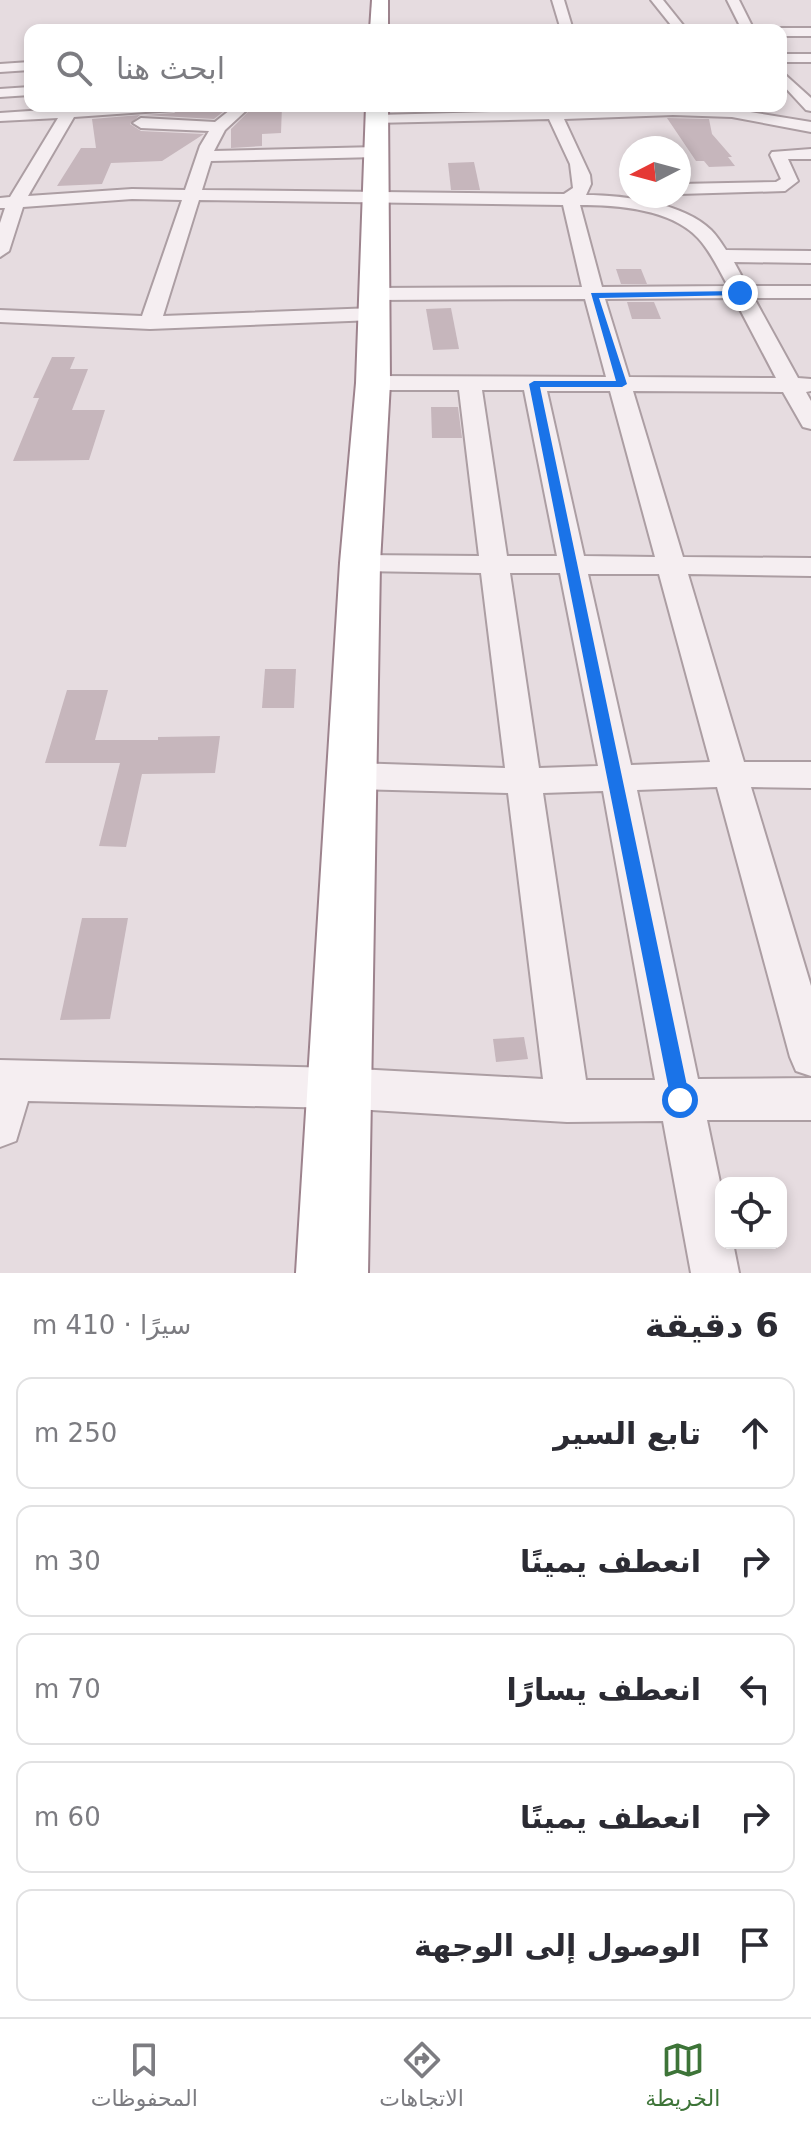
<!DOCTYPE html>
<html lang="ar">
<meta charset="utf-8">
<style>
body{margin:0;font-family:"DejaVu Sans",Cairo,sans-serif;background:#f2f2f3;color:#2b2b33;direction:rtl}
.controls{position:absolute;right:24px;bottom:24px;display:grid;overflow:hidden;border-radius:16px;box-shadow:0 4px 12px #0003}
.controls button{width:72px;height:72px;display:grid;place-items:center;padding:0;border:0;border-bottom:2px solid #e1e1e2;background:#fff;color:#2b2b33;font:40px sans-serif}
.compass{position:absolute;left:619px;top:136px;width:72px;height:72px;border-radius:50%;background:#fff;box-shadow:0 4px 12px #0003;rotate:264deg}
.stop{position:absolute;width:24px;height:24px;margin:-18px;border:6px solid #1a73e8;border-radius:50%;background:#fff}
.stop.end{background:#1a73e8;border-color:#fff;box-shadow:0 2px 8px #0008}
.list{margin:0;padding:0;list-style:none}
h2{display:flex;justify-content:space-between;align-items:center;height:104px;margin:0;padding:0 32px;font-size:34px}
h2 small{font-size:26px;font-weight:400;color:#7c7c81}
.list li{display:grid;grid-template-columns:52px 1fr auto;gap:24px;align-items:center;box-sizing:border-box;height:112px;margin:0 16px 16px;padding:0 16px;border:2px solid #e1e1e2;border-radius:16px}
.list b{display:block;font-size:30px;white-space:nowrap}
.list em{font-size:26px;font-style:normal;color:#7c7c81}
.icon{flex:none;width:44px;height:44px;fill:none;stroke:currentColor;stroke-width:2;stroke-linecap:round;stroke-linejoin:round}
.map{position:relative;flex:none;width:811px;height:1273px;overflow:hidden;direction:ltr}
.search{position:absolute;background:#fff;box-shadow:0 4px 12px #0003;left:24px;right:24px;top:24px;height:88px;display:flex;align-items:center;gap:20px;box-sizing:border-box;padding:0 28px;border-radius:16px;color:#7c7c81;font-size:30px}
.sheet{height:744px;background:#fff}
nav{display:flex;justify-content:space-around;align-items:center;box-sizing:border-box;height:112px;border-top:2px solid #e1e1e2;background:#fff;font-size:22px;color:#7c7c81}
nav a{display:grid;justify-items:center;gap:4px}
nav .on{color:#3d7438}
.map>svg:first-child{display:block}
.building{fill:#c6b6bc}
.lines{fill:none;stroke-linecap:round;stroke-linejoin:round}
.street-casing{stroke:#ac9ea3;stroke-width:4}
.highway-casing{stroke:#9d838d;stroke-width:4}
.street{fill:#f5eef1;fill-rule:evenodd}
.highway{fill:#fff;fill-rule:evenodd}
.route{fill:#1a73e8}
</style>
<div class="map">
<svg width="811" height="1273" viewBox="0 0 811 1273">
<rect width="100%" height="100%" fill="#e6dce0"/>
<g class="building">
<path d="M 184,106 L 190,106 L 190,110 L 228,108 L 214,119 L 144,115 L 174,113 Z"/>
<path d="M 254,106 L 282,106 L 281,133 L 262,134 L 262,146 L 231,148 L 231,129 Z"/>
<path d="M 140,115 L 130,124 L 141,131 L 204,134 L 162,161 L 111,163 L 102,184 L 57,186 L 81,148 L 96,148 L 92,119 Z"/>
<path d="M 667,118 L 709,119 L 712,134 L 732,157 L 728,157 L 735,166 L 709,167 L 704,161 L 696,161 Z"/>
<path d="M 474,162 L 480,190 L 451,190 L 448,163 Z"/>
<path d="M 616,269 L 641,269 L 647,284 L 621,284 Z"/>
<path d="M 627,302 L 654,302 L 661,319 L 632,319 Z"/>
<path d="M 451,308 L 459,349 L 433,350 L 426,309 Z"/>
<path d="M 52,357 L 75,357 L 70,369 L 88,369 L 72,410 L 105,410 L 89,460 L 13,461 L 39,398 L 33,398 Z"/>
<path d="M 431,407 L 458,407 L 462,438 L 432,438 Z"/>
<path d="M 265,669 L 296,669 L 294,708 L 262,708 Z"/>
<path d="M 67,690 L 108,690 L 95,740 L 158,740 L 158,737 L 220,736 L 215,773 L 142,774 L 126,847 L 99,846 L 120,763 L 45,763 Z"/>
<path d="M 82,918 L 128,918 L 110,1019 L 60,1020 Z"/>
<path d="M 524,1037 L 528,1059 L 496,1062 L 493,1039 Z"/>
</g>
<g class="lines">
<defs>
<g id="street">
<path d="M 552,0 L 564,0 L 573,30 L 561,30 Z"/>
<path d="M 651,0 L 663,0 L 687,30 L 675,30 Z"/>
<path d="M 727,0 L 739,0 L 754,30 L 742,30 Z"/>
<path d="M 781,28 L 811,28 L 811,36 L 781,36 L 781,30 L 776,30 Z"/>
<rect x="781" y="54" width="30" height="8"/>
<path d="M 30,62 L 30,70 L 0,72 L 0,64 Z"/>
<path d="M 781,71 L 811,98 L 811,111 L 806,110 L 781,83 Z"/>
<path d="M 30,87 L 30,95 L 0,97 L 0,89 Z"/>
<path d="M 104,106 L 181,106 L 174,110 L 74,117 L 28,196 L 132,189 L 185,190 L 200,146 L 209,131 L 141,128 L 133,123 L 141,118 L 215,122 L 235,106 L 251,106 L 225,130 L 214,151 L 377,147 L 385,152 L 377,157 L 211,161 L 202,190 L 564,194 L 573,188 L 570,164 L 549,119 L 372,123 L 369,120 L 377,115 L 673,107 L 732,109 L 811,122 L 811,132 L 732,117 L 673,115 L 564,119 L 590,175 L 591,184 L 586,195 C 623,195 684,203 711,230 C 717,236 722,244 726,250 L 811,251 L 811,263 L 734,262 L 747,286 L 811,286 L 811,298 L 754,298 L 798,378 L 811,379 L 811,391 L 806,392 L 811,401 L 811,429 L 803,427 L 783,392 L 633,391 L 683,557 L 811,558 L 811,576 L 688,574 L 744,762 L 811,762 L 811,788 L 751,787 L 811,986 L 811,1076 L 796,1071 L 790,1057 L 717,787 L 637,790 L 698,1079 L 811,1078 L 811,1120 L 707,1120 L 721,1187 L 721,1243 L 733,1243 L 739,1273 L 691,1273 L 663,1121 L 567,1122 L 339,1108 L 28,1101 L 16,1141 L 0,1147 L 0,1060 L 339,1068 L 543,1079 L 508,793 L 354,789 L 342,785 L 337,776 L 342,767 L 354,763 L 505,768 L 481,573 L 360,571 L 350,569 L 346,563 L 350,557 L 360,555 L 479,556 L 459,390 L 373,390 L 365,388 L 362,383 L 365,378 L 373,376 L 606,377 L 585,299 L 374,300 L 364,294 L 374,288 L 582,287 L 563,205 L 199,200 L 163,316 L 374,308 L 384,314 L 374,320 L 150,329 L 0,322 L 0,310 L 142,316 L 182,200 L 132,199 L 23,207 L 9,251 L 0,257 L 0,223 L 5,208 L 0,208 L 0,198 L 10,197 L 58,118 L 0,121 L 0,113 ZM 580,205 C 618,205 671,209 698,238 C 711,252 719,270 728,286 L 602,287 ZM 734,298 L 776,378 L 629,377 L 605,299 ZM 482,390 L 524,390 L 557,556 L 507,556 ZM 547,391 L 610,391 L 655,557 L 584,556 ZM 510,573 L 560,573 L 598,766 L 539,768 ZM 588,574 L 659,574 L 710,762 L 631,765 ZM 603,791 L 655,1080 L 586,1080 L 543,793 Z"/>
<path d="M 811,149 L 811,159 L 788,159 L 798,181 L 785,191 L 679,194 L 679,184 L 776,182 L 781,179 L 770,155 L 772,152 Z"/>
</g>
<g id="highway">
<path d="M 372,0 L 388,0 L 388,30 L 370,30 Z"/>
<path d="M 366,106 L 388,106 L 390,383 L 380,563 L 368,1273 L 296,1273 L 340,563 L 356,383 Z"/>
</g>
</defs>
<use href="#street" class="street-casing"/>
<use href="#highway" class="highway-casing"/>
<use href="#street" class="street"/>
<use href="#highway" class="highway"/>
</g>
<path class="route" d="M 740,291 L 743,295 L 599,298 L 627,384 L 622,387 L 540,387 L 690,1100 L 687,1106 L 680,1109 L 674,1106 L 671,1100 L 529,384 L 534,381 L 616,381 L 591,293 Z"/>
</svg>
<div class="controls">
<button><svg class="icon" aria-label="locate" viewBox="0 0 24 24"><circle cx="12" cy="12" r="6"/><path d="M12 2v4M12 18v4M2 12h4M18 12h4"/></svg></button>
</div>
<svg class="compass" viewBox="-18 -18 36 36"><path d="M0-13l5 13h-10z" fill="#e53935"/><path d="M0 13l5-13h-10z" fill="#7c7c81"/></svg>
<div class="stop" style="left:680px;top:1100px"></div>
<div class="stop end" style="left:740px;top:293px"></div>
<div class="search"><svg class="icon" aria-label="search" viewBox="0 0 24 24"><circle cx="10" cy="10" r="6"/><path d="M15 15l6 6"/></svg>ابحث هنا</div>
</div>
<section class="sheet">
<h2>6 دقيقة<small>سيرًا · 410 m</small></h2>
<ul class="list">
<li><svg class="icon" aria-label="ahead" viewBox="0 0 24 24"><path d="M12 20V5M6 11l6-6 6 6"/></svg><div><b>تابع السير</b></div><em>250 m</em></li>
<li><svg class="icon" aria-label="right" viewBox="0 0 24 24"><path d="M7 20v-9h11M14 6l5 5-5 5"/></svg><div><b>انعطف يمينًا</b></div><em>30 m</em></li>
<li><svg class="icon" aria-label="left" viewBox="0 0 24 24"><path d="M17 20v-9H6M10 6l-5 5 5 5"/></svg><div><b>انعطف يسارًا</b></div><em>70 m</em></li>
<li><svg class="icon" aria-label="right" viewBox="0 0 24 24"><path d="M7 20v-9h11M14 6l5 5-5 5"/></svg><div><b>انعطف يمينًا</b></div><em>60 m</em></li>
<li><svg class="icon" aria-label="arrive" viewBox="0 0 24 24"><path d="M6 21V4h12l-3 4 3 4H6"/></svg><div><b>الوصول إلى الوجهة</b></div></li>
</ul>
</section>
<nav>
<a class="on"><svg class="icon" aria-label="map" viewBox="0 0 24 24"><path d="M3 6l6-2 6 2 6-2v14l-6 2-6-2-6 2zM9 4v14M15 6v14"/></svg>الخريطة</a>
<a><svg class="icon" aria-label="directions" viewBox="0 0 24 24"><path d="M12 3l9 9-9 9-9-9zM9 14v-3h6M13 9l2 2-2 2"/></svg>الاتجاهات</a>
<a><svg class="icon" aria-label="saved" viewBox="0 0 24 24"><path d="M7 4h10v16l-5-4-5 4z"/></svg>المحفوظات</a>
</nav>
